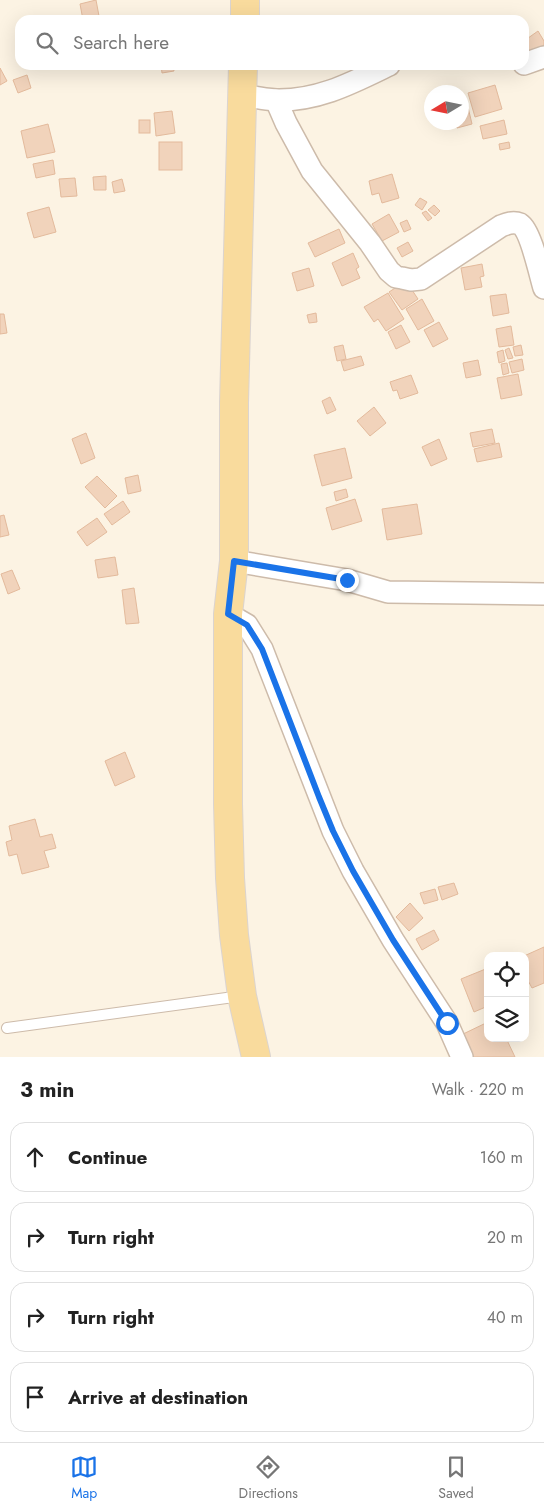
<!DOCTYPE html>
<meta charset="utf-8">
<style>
body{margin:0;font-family:Jost,sans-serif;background:#f6f6f6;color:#222}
.controls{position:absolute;right:15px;bottom:15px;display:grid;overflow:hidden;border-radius:10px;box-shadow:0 5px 20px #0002}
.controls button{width:45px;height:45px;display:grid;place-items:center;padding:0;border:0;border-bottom:1px solid #e0e0e0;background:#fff;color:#222;font:25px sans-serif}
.compass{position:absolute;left:424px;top:85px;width:45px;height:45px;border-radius:50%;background:#fff;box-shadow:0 5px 20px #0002;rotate:260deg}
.stop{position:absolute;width:15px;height:15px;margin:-11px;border:4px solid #1a73e8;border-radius:50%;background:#fff}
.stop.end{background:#1a73e8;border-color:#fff;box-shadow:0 1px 5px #0008}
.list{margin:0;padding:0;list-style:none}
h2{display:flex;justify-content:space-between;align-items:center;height:65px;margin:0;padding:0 20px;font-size:21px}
h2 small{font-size:16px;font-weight:400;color:#767676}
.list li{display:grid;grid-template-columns:32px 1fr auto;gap:15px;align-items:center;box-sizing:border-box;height:70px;margin:0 10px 10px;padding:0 10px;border:1px solid #e0e0e0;border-radius:15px}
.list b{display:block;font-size:19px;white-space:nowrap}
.list em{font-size:16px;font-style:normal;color:#767676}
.icon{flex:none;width:28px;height:28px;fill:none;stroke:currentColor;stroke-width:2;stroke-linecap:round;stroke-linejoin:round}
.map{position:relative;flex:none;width:544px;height:1057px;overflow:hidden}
.search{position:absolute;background:#fff;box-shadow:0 5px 20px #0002;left:15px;right:15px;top:15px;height:55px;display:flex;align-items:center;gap:12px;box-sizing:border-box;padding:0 18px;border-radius:15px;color:#767676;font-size:19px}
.sheet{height:385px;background:#fff}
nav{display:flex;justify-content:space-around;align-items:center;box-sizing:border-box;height:70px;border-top:1px solid #e0e0e0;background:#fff;font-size:14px;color:#767676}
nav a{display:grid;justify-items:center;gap:2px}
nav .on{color:#1a73e8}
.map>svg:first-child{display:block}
.building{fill:#f1d3bb;stroke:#e3ba9c}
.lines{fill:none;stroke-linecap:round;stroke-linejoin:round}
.lane-casing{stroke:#cdbbaa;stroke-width:12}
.street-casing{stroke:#cdbbaa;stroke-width:24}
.primary-casing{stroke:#dbd4d0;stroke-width:30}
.lane{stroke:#fff;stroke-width:10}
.street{stroke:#fff;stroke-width:21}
.primary{stroke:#f9db9d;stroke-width:28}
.route{stroke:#1a73e8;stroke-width:6}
</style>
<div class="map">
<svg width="544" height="1057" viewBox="0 0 544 1057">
<rect width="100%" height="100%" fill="#fcf3e3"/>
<g class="building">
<path d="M 96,0 L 99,16 L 83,20 L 80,4 Z"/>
<path d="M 394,16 L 394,20 L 374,20 L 373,18 Z"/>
<path d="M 538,31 L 544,41 L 544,45 L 528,56 L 524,50 L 524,41 Z"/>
<path d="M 161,65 L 173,65 L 174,71 L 162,73 Z"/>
<path d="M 0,68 L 7,81 L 0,85 Z"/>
<path d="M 27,75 L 31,88 L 18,93 L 13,80 Z"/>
<path d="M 495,85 L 502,109 L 475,117 L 468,93 Z"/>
<path d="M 467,103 L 472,124 L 457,128 L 456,122 L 462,122 L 462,104 Z"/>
<path d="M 172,111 L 175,133 L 156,136 L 154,113 Z"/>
<rect x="139" y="120" width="11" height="13"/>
<path d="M 504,120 L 507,134 L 483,139 L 480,126 Z"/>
<path d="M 48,124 L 55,152 L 27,158 L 21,131 Z"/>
<rect x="159" y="142" width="23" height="28"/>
<path d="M 509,142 L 510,148 L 500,150 L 499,144 Z"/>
<path d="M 53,160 L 55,174 L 36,178 L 33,164 Z"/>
<path d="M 392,174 L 399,198 L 382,203 L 379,193 L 372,195 L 369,181 Z"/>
<path d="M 106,176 L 106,190 L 94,190 L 93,177 Z"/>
<path d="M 75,178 L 77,196 L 61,197 L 59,179 Z"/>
<path d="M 122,179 L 125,191 L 114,193 L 112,182 Z"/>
<path d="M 420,198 L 427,202 L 422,210 L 415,205 Z"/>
<path d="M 434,205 L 440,211 L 435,216 L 428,210 Z"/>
<path d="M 49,207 L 56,232 L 34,238 L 27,213 Z"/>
<path d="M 426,211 L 432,218 L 428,221 L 422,213 Z"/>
<path d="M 389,214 L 399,232 L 382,241 L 372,224 Z"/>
<path d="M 407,220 L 411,229 L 404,232 L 400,223 Z"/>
<path d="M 339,229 L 345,243 L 315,257 L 308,243 Z"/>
<path d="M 408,242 L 413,251 L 402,257 L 397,248 Z"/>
<path d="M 353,253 L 359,267 L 356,269 L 360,278 L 342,286 L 332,263 Z"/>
<path d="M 482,264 L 484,276 L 480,277 L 482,287 L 465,290 L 461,268 Z"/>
<path d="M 309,268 L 314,286 L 297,291 L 292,273 Z"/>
<path d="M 406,281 L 418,299 L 402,310 L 389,292 Z"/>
<path d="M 388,293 L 404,319 L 386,331 L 378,319 L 374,322 L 364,307 Z"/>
<path d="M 506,294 L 509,313 L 493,316 L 490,296 Z"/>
<path d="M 422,299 L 434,321 L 418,330 L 406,309 Z"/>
<path d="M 316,313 L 317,322 L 309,323 L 307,315 Z"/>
<path d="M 0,314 L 4,314 L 7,333 L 0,334 Z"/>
<path d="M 439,322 L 448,339 L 433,347 L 424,330 Z"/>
<path d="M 401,325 L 410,342 L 396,349 L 388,332 Z"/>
<path d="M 511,326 L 514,345 L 499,347 L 496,329 Z"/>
<path d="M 343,345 L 346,359 L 337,361 L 334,347 Z"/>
<path d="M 521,345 L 523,355 L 515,356 L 513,347 Z"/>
<path d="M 509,348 L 513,358 L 508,359 L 505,350 Z"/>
<path d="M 503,350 L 505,361 L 499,363 L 497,352 Z"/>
<path d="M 361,356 L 364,365 L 344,371 L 341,361 Z"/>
<path d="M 522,359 L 524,370 L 512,373 L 509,362 Z"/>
<path d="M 478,360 L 481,375 L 466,378 L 463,363 Z"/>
<path d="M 507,363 L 509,373 L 503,375 L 501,364 Z"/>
<path d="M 518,374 L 522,395 L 501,399 L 497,378 Z"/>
<path d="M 411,375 L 418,393 L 400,399 L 397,390 L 393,391 L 390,382 Z"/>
<path d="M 330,397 L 336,410 L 327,414 L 322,401 Z"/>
<path d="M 374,407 L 386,423 L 370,436 L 357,421 Z"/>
<path d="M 492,429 L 495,443 L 473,447 L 470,433 Z"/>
<path d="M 86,433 L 95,458 L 81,464 L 72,439 Z"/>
<path d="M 439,439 L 447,459 L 431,466 L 422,447 Z"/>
<path d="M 499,443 L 502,457 L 477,462 L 474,449 Z"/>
<path d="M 345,448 L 352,478 L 322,486 L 314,455 Z"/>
<path d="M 138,475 L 141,491 L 128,494 L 125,478 Z"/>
<path d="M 97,476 L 117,496 L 105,508 L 85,487 Z"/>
<path d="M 346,489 L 348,497 L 336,501 L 334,492 Z"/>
<path d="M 355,499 L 362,521 L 332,530 L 326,508 Z"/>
<path d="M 123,501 L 130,512 L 112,525 L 104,514 Z"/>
<path d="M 417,504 L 422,534 L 387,540 L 382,509 Z"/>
<path d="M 4,515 L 9,535 L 0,537 L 0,516 Z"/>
<path d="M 97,518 L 107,532 L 87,546 L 77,532 Z"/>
<path d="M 115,557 L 118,575 L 98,578 L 95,560 Z"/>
<path d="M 12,570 L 20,589 L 8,594 L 1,574 Z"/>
<path d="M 134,588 L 139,623 L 126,624 L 122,590 Z"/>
<path d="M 125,752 L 135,777 L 115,786 L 105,761 Z"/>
<path d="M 35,819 L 40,837 L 52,834 L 56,848 L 44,851 L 49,867 L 22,874 L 17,854 L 9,856 L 6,842 L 12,840 L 9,826 Z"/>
<path d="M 454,883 L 458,894 L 442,900 L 438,887 Z"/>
<path d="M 435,889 L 438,900 L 424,904 L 420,893 Z"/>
<path d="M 410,903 L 423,918 L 409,931 L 396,917 Z"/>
<path d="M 434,930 L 439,940 L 422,950 L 416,939 Z"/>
<path d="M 544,947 L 544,983 L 532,988 L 525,975 L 524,956 Z"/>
<path d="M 488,968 L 488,1006 L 474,1012 L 461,979 Z"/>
<path d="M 488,1022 L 488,1038 L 506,1038 L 515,1057 L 470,1057 L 459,1036 Z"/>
</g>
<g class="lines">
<defs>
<path id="lane" d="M 7,1028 L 241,996"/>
<g id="street">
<path d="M 524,64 L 544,57"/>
<path d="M 242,95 C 253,97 265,99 276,100 C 318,101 352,83 389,65"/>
<path d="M 276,100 L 286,123 L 312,171 L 370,243 L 389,271 L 396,277 L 402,278 L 411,280 L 421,279 L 501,226 C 506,224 513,221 520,224 C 531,231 540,275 544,288"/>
<path d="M 234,561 L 347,580 L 388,592 L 544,594"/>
<path d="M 228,614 L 247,625 L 262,649 L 333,831 L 353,871 L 393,940 L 447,1023 L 462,1057"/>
</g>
<g id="primary">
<path d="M 245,20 L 245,0"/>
<path d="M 243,65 L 234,403 L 234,561 L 228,614 L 228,804 L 230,878 L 234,935 L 242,996 L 256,1057"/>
</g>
</defs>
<use href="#lane" class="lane-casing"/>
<use href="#street" class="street-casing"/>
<use href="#primary" class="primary-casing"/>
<use href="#lane" class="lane"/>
<use href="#street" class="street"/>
<use href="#primary" class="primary"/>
</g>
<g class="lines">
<path class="route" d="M 347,580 L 234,561 L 228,614 L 247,625 L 262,649 L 319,797 L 333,831 L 353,871 L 393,940 L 447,1023"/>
</g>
</svg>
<div class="controls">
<button><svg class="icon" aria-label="locate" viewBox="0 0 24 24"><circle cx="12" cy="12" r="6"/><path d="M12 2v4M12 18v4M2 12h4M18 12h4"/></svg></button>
<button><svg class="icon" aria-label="layers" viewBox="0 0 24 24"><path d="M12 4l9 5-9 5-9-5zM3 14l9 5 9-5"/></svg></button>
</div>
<svg class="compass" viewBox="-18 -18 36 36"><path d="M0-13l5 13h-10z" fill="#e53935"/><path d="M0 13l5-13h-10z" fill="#767676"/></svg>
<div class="stop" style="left:447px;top:1023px"></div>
<div class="stop end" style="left:347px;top:580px"></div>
<div class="search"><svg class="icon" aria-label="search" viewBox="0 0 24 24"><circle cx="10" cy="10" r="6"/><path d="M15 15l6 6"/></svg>Search here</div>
</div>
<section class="sheet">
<h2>3 min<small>Walk · 220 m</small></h2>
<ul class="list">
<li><svg class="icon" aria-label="ahead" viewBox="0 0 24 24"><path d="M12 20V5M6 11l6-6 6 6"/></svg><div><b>Continue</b></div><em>160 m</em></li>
<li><svg class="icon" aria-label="right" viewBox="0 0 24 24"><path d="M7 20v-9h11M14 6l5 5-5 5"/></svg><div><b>Turn right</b></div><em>20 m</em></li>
<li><svg class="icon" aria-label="right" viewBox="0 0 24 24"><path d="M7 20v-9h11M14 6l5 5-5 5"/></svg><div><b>Turn right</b></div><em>40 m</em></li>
<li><svg class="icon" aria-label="arrive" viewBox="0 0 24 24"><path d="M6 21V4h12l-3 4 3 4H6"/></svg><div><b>Arrive at destination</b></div></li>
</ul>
</section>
<nav>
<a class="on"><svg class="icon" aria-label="map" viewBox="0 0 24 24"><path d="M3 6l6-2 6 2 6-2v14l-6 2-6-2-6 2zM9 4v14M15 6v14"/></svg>Map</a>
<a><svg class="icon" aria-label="directions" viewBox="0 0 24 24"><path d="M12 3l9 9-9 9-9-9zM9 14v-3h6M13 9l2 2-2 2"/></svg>Directions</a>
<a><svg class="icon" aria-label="saved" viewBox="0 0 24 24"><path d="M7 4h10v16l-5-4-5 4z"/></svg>Saved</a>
</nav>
